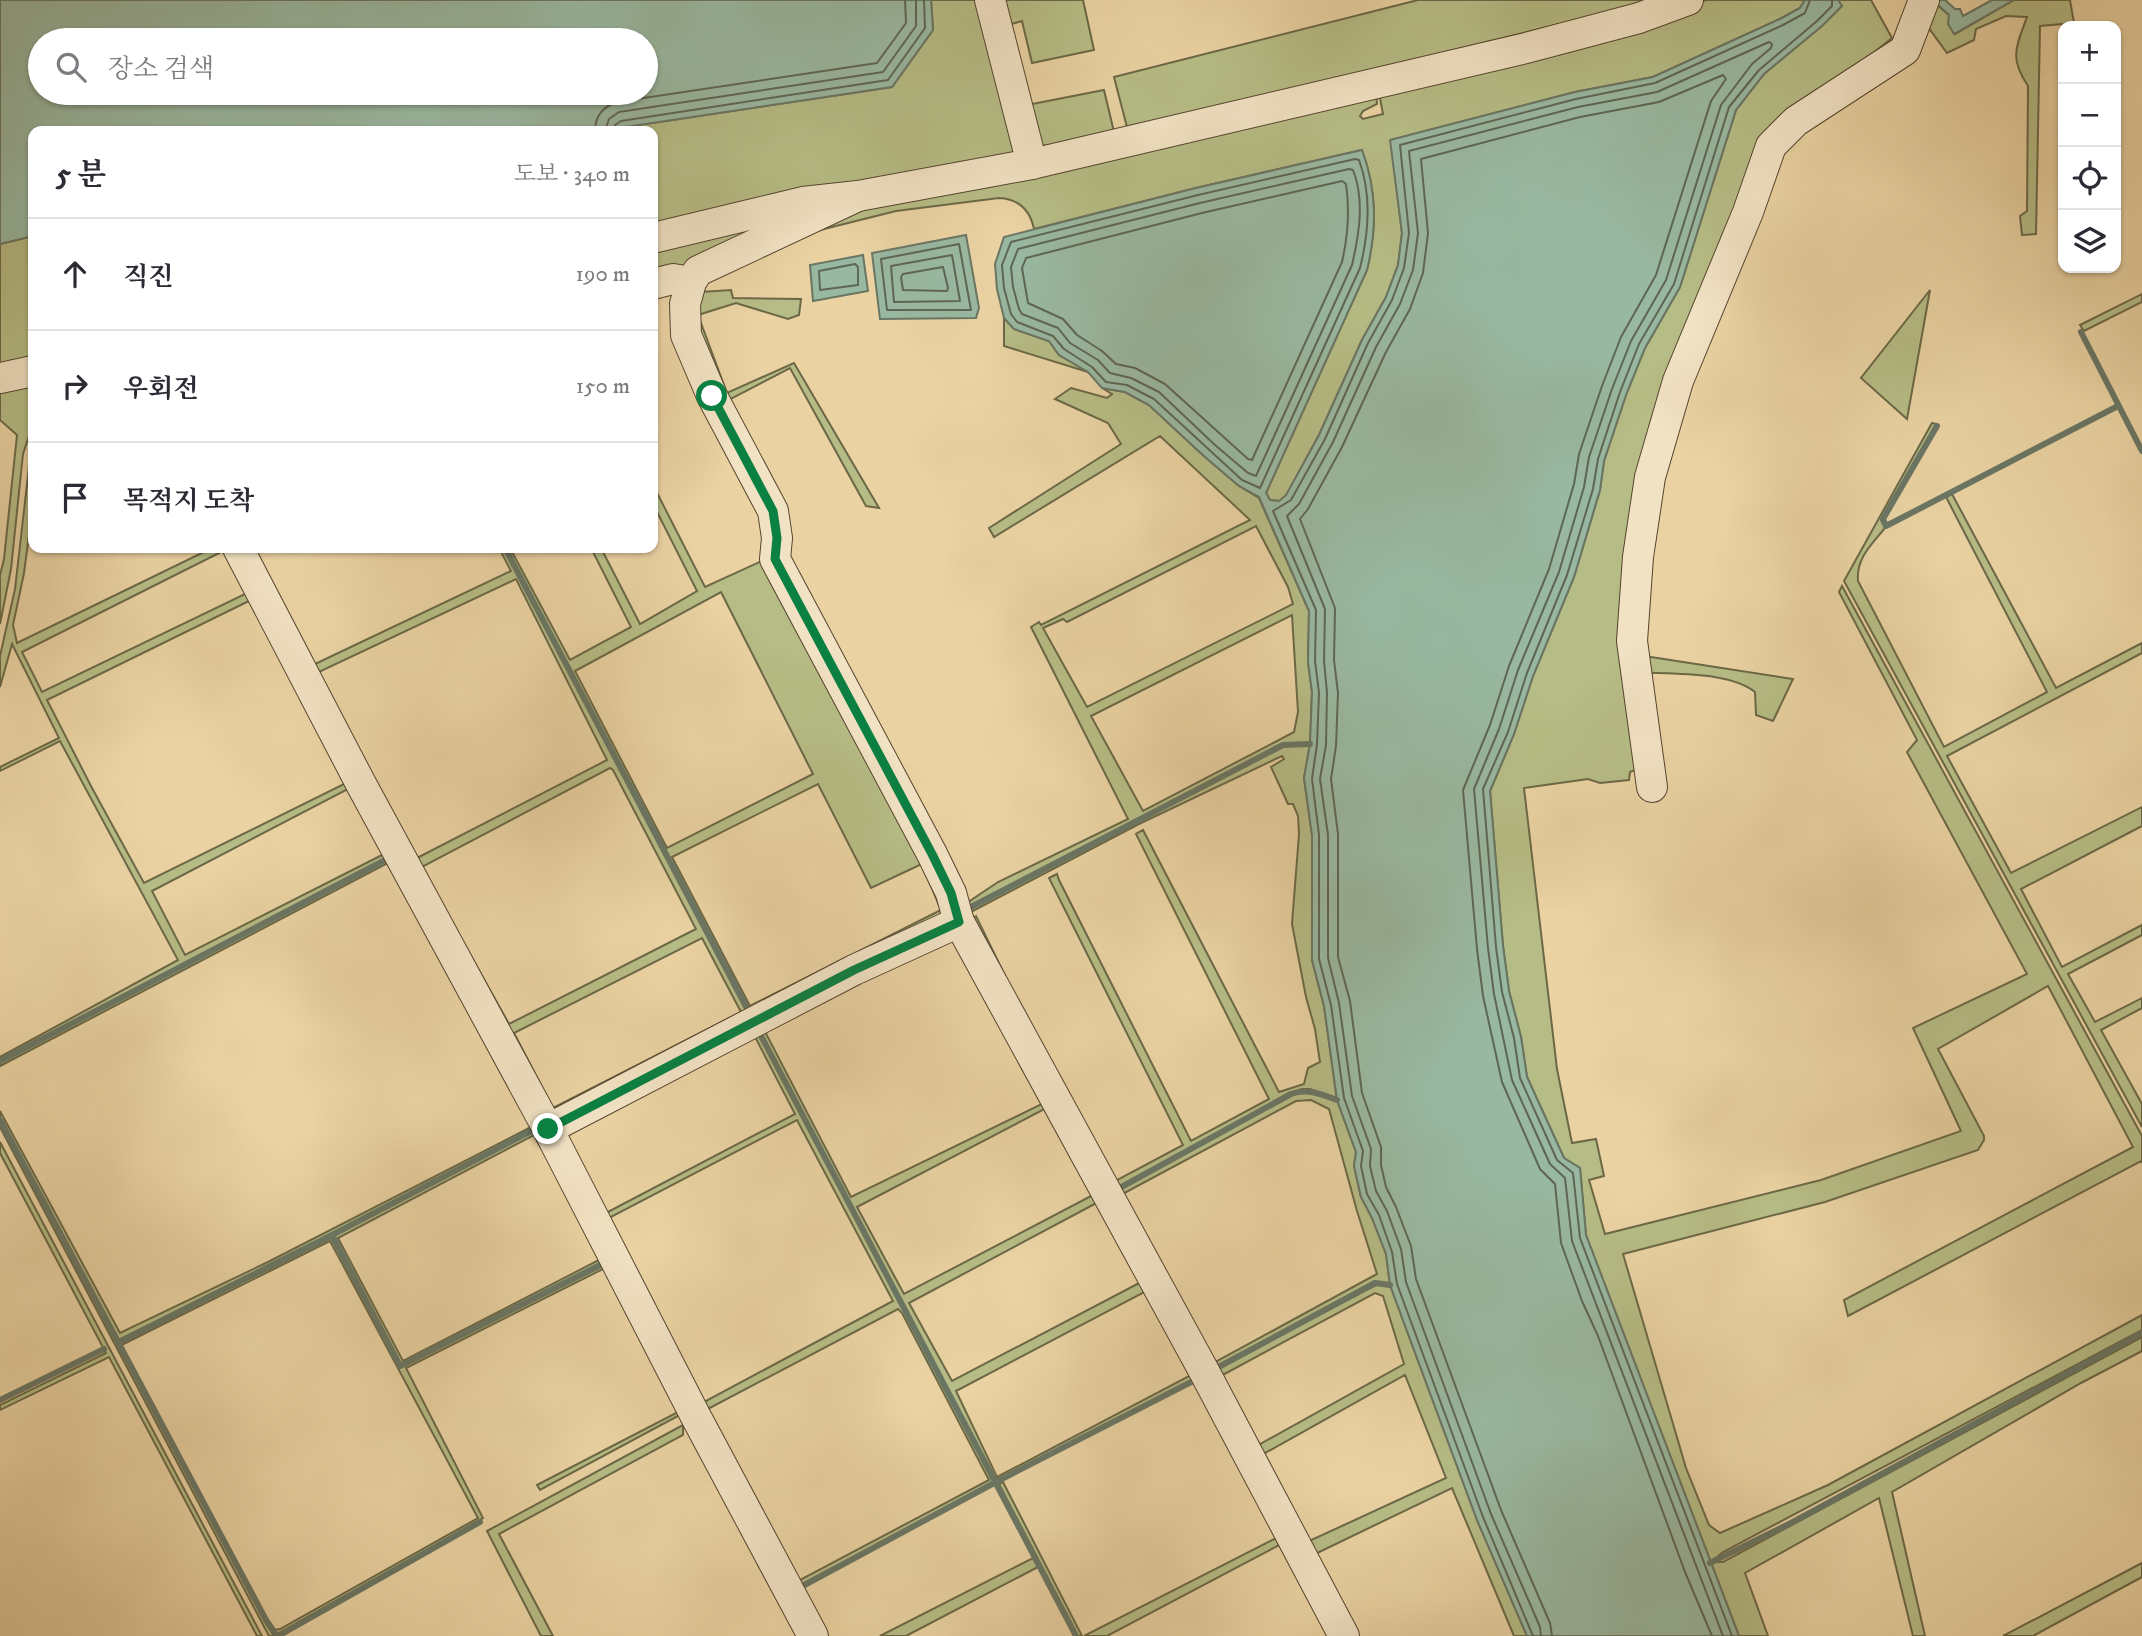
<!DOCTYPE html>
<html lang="ko">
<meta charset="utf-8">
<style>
body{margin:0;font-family:"IM FELL DW Pica","Noto Serif KR",serif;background:#f7f7f7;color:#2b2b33}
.controls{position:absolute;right:21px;top:21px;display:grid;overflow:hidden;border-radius:14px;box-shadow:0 2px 5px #0004}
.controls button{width:63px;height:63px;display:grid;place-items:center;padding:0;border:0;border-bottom:2px solid #e1e1e2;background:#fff;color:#2b2b33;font:35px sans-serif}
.stop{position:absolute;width:21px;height:21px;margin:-16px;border:5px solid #0b8043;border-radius:50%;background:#fff}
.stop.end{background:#0b8043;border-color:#fff;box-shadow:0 2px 7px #0008}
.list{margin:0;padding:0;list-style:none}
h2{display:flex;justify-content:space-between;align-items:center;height:91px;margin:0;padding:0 28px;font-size:30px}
h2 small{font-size:23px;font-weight:400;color:#7c7c81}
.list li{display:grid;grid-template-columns:46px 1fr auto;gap:21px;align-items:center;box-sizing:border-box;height:112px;padding:0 28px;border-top:2px solid #e1e1e2}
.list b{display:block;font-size:26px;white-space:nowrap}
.list em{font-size:23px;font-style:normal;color:#7c7c81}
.icon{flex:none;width:38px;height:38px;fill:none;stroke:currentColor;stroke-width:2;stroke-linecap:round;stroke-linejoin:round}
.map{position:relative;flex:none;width:2142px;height:1636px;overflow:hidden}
.search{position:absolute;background:#fff;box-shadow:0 2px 5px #0004;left:28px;top:28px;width:630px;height:77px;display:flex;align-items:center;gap:18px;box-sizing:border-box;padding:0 24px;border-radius:38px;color:#7c7c81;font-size:26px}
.panel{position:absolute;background:#fff;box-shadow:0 2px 5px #0004;left:28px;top:126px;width:630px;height:427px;border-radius:14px}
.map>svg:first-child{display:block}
.green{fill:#b6bc85;stroke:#6c6846;stroke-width:2;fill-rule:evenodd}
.water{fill:#99b8a1;stroke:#6a7664;stroke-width:2;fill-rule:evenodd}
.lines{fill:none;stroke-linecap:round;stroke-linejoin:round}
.shore{stroke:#5e6654;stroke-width:2}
.stream{stroke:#6a7664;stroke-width:6}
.minor-casing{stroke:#55442e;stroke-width:32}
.minor{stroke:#f1e2c3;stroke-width:30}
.route{stroke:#0b8043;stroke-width:9}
</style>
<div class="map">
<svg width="2142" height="1636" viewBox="0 0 2142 1636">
<rect width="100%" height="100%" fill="#ead2a2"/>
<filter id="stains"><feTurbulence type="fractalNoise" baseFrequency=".00286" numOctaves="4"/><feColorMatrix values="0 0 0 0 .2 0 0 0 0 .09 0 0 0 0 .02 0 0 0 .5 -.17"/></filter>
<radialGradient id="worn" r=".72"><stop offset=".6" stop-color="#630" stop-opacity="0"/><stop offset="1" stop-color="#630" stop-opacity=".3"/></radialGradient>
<g class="green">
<path d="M 931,0 L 1083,0 L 1094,50 L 1032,63 L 1022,21 L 1001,27 L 1017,152 L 653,232 L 653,131 L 599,131 L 892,87 L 933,30 Z"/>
<path d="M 1418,0 L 1656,0 L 1128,131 L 1114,77 Z"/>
<path d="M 1706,0 L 1805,0 L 1800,8 L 1780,19 L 1653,77 L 1575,92 L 1391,140 L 1402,233 L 1398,265 L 1386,297 L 1362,340 L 1319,435 L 1286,496 L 1279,501 L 1270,500 L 1266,493 L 1367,270 C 1377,228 1377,191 1362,150 L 1196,188 L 1034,229 C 1030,210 1019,199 999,198 L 896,211 L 808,233 L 845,206 L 1376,93 L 1377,104 L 1363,111 L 1360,116 L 1363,119 L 1383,114 L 1379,93 L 1658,19 Z"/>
<path d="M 1838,0 L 1871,0 L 1892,38 L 1789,120 L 1653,443 L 1638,769 L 1630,772 L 1629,780 L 1600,783 L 1588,779 L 1524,788 L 1557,1069 L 1572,1143 L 1596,1139 L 1604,1176 L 1589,1180 L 1605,1234 L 1821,1180 L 1961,1131 L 1913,1028 L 2027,974 L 1907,752 L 1917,740 L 1839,592 L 1842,586 L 2142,1136 L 2142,1163 L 2141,1161 L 1848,1316 L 1844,1300 L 2133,1147 L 2048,986 L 1938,1049 L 1984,1136 L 1984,1140 L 1978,1150 L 1825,1202 L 1623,1254 L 1686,1468 L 1709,1525 L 1720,1533 L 1828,1485 L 2142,1315 L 2142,1330 L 1723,1552 L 1711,1562 L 1723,1562 L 2142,1337 L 2142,1351 L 2081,1383 L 1892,1492 L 1925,1636 L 1913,1636 L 1879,1498 L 1745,1573 L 1768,1636 L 1739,1636 L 1586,1235 L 1580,1168 L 1564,1158 L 1527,1077 L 1521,1037 L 1509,991 L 1503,946 L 1490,791 L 1514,734 L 1533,676 L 1574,577 L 1600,490 L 1604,461 L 1626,395 L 1645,348 L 1680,287 L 1736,110 L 1764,74 L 1821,26 L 1841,6 Z"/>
<path d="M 1932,0 L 1949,15 L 1955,34 L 2014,0 L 2070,0 L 2074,23 L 2040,26 L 2036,234 L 2022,235 L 2020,216 L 2027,211 L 2028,86 C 2009,58 2016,47 2027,17 L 2006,16 L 1976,29 L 1974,40 L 1947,53 L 1920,16 Z"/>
<path d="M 1104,90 L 1114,132 L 1049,146 L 1040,145 L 1027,105 Z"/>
<path d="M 810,205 L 653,281 L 653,243 Z"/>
<path d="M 33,236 L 33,365 L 0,372 L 0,244 Z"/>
<path d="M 710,270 L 701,292 L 731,290 L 733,298 L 801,299 L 799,315 L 788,319 L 736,303 L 698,315 L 727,393 L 794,363 L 879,508 L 866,506 L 790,368 L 723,403 C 705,369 663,298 710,270 Z"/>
<path d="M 1930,290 L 1907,419 L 1861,378 Z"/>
<path d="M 2142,294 L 2142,302 L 2084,331 L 2080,325 Z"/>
<path d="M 1004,318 L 1014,329 L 1049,341 L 1059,355 L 1088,372 L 1004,346 Z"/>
<path d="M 33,376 L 33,424 L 23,454 L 11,569 L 0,624 L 0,575 L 4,559 L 17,435 L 0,420 L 0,384 Z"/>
<path d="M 1071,388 L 1107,398 L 1112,394 L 1102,388 L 1125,392 L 1149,405 L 1205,457 L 1239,486 L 1259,498 L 1309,611 L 1308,662 L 1312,692 L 1310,744 L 1304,778 L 1312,835 L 1312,960 L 1324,1006 L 1337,1100 L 1356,1152 L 1354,1166 L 1361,1197 L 1372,1218 L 1386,1254 L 1390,1285 L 1477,1520 L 1527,1636 L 1514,1636 L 1452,1488 L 1315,1554 L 1357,1636 L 1346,1636 L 1277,1506 L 1283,1504 L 1305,1543 L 1446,1478 L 1405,1375 L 1258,1457 L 1275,1492 L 1271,1495 L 1229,1416 L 1235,1415 L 1253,1448 L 1404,1364 L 1383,1296 L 1375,1293 L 1217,1378 L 1231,1406 L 1227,1411 L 1190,1341 L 1193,1339 L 1208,1366 L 1377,1274 L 1357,1211 L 1329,1109 L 1311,1100 L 1296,1101 L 1115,1198 L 1187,1329 L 1184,1331 L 972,933 L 971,920 L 976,916 L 1030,1027 L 1029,1031 L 1108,1185 L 1183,1145 L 1049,878 L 1057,874 L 1059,880 L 1191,1141 L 1269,1099 L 1136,834 L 1143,830 L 1279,1092 L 1304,1084 L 1308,1068 L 1320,1062 L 1315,1029 L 1306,997 L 1292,924 L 1299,834 L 1298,816 L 1293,804 L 1288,804 L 1271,767 L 1284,759 L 1282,756 L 1139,824 L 967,914 L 964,905 L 998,882 L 1128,819 L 1031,627 L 1039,622 L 1041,625 L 1250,520 L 1160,436 L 994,537 L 989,528 L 1121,444 L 1108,423 L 1055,399 ZM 1256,526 L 1288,587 L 1293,604 L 1087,707 L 1043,628 L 1063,619 L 1067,622 ZM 1292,615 L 1298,712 L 1294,732 L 1143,811 L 1091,716 ZM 1302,1089 L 1310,1089 L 1336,1099 L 1303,1091 L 1292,1095 L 1111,1193 L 1290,1093 ZM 1374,1282 L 1388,1285 L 1376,1285 L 1210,1371 Z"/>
<path d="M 1932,423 L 1936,424 L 1881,520 L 1885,528 C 1872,544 1856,558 1858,581 L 1944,747 L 2047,692 L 1946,497 L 1952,494 L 2056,688 L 2142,643 L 2142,653 L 1947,756 L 2011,873 L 2142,807 L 2142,826 L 2021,889 L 2062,967 L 2142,925 L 2142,935 L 2068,974 L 2095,1022 L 2142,998 L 2142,1008 L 2101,1030 L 2142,1104 L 2142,1127 L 1844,581 Z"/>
<path d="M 33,448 L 33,505 L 24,573 L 13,625 L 17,643 L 212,548 L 234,548 L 225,550 L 22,652 L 42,692 L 247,593 L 251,600 L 47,700 L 92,788 L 144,883 L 346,783 L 350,788 L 152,891 L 185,955 L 390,851 L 390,862 L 0,1066 L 0,1062 L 389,859 L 388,857 L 0,1061 L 0,1057 L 178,960 L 60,741 L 0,771 L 0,767 L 59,738 L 12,644 L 0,687 L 0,656 L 15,589 L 29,467 Z"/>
<path d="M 653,485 L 705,587 L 764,560 L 768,565 L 926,856 L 924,858 L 926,862 L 871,888 L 818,784 L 672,857 L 750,1006 L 941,910 L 923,867 L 930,864 L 952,909 L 952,917 L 753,1018 L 557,1121 L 550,1120 L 545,1114 L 422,889 L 424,885 L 551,1117 L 557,1116 L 949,915 L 928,867 L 948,914 L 751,1014 L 507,548 L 510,548 L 570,660 L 631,627 L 591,548 L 601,548 L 640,624 L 697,591 L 653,504 ZM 721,592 L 813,774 L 667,848 L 575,671 Z"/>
<path d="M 499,548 L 504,548 L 749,1016 L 556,1114 L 430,883 L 509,1024 L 696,929 L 613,770 L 610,768 L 422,867 L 417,858 L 607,760 L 516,579 L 319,672 L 315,664 L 511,571 ZM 702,938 L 741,1012 L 553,1108 L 514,1033 Z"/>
<path d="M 1638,655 L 1793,679 L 1773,721 L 1756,715 L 1755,692 C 1728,671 1674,675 1640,672 Z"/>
<path d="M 919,943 L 926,943 L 761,1024 L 851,1197 L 1044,1103 L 1046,1099 L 1023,1055 L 1026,1049 L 1054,1104 L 857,1207 L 904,1294 L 1093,1195 L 1054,1118 L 1059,1116 L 1104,1199 L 909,1303 L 952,1381 L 1145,1280 L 1105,1208 L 1108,1206 L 1190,1356 L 1188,1357 L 1150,1289 L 956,1391 L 997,1477 L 1195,1373 L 1192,1364 L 1195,1363 L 1310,1582 L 1305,1580 L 1285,1542 L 1107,1636 L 1084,1636 L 1282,1535 L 1198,1379 L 1196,1378 L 996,1480 L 755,1024 Z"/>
<path d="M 756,1028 L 995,1482 L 796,1588 L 796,1582 L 989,1480 L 902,1313 L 898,1309 L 706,1410 L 704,1402 L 893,1301 L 797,1120 L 609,1218 L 606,1213 L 795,1114 L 752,1031 Z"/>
<path d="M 517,1078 L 551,1148 L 541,1148 L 534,1135 L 338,1238 L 403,1361 L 599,1260 L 549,1159 L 557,1158 L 689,1410 L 540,1490 L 537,1485 L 682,1410 L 675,1403 L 605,1268 L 406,1368 L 483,1518 L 277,1634 L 274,1630 L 280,1629 L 478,1518 L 330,1241 L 122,1345 L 121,1343 L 331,1238 L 400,1368 L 605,1265 L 606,1262 L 401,1364 L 333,1236 L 538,1128 L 331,1235 L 119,1340 L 0,1118 L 0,1111 L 120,1333 L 268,1262 L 533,1126 L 511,1081 Z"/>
<path d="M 0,1122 L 265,1622 L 274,1636 L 269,1636 L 0,1127 Z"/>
<path d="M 0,1142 L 262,1636 L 257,1636 L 109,1357 L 0,1410 L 0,1405 L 106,1353 L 0,1153 Z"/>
<path d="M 683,1425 L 683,1435 L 499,1534 L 553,1636 L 541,1636 L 487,1531 Z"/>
<path d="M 1003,1482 L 1082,1636 L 1078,1636 L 999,1484 Z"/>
<path d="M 1033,1558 L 1038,1567 L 906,1636 L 880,1636 Z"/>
<path d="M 2142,1563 L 2142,1577 L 2033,1636 L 2003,1636 Z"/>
</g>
<g class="water">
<path d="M 0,0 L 931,0 L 933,30 L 892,87 L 599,131 L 33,131 L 33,236 L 0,244 ZM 40,40 L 646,40 L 646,93 L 40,93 Z"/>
<path d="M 1805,0 L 1838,0 L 1842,6 L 1822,26 L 1764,74 L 1736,110 L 1680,287 L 1645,348 L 1626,395 L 1604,461 L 1600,490 L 1574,577 L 1533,676 L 1514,734 L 1490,791 L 1503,946 L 1509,991 L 1521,1037 L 1527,1077 L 1564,1158 L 1580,1168 L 1586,1235 L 1739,1636 L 1527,1636 L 1477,1520 L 1390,1285 L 1386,1254 L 1372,1218 L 1361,1197 L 1354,1166 L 1356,1152 L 1337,1100 L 1324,1006 L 1312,960 L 1312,835 L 1304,778 L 1310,744 L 1312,692 L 1308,662 L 1309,611 L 1259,497 L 1239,486 L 1205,457 L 1149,405 L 1125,392 L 1102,388 L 1088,372 L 1059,355 L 1049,341 L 1014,329 L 1004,318 L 997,289 L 995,264 L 1004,237 L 1196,188 L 1362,150 C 1377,191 1377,228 1367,270 L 1266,493 L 1270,500 L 1279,501 L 1286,495 L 1319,435 L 1362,340 L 1386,297 L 1398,265 L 1402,233 L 1390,140 L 1575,92 L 1653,77 L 1780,19 L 1800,8 Z"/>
<path d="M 1932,0 L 1945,0 L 1955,9 L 1960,9 L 1963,16 L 1992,0 L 2014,0 L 1954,34 L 1948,24 L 1949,15 Z"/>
<path d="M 966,235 L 979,308 L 976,318 L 880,319 L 872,253 Z"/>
<path d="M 863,255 L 868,291 L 813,301 L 810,265 Z"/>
</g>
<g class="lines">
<g class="shore">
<path d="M 595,131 C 595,116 602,107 617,102 L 877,63 L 906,23 L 905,0"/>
<path d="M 605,131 L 609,119 L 619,112 L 883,72 L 916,26 L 916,0"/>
<path d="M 614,131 L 615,125 L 621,121 L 888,80 L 925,28 L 924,0"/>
<path d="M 1355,159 L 1359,160 C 1372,195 1369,232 1360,268 L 1260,488 L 1242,480 L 1154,399 L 1127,385 L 1106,382 L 1092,367 L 1064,349 L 1053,336 L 1017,322 L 1011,314 L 1004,288 L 1002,265 L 1011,242 L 1198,195 Z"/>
<path d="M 1349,169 L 1353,170 C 1365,200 1359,235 1352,265 L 1256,476 L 1248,473 L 1215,445 L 1159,392 L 1131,378 L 1110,373 L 1098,360 L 1070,343 L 1058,328 L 1022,314 L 1019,309 L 1013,287 L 1011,267 L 1018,249 L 1200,203 Z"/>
<path d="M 1342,181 L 1346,184 C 1350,211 1348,236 1342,262 L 1252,460 L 1248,459 L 1165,384 L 1135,368 L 1116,364 L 1102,351 L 1077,335 L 1063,319 L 1028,303 L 1022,268 L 1026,258 L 1202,213 Z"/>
<path d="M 959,244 L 971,310 L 887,310 L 881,259 Z"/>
<path d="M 952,255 L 960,301 L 894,302 L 891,266 Z"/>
<path d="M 855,264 L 858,267 L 858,285 L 820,290 L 819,271 Z"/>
<path d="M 943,267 L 948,288 L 947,291 L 903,290 L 901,277 L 903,274 Z"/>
<path d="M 1533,1636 L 1483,1517 L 1397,1284 L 1392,1252 L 1379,1215 L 1367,1194 L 1361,1166 L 1363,1151 L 1344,1098 L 1331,1005 L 1319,959 L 1319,835 L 1312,779 L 1317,744 L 1319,693 L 1315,661 L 1316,610 L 1273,511 L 1291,500 L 1325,439 L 1368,343 L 1392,300 L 1404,268 L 1409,233 L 1400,145 L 1576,99 L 1655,83 L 1783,25 L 1805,13 L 1810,0"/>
<path d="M 1541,1636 L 1540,1627 L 1491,1514 L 1406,1282 L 1401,1249 L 1387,1211 L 1376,1191 L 1370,1166 L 1371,1149 L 1352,1096 L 1339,1003 L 1328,958 L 1328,835 L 1320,779 L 1326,745 L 1327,693 L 1324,661 L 1325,609 L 1287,516 L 1299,504 L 1333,442 L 1376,347 L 1400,304 L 1413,270 L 1418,233 L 1409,151 L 1578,107 L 1657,92 L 1769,42 L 1772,44 L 1771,48 L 1752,64 L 1721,105 L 1666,280 L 1631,341 L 1612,389 L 1589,457 L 1584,487 L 1559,572 L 1518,670 L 1499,729 L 1474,789 L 1488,948 L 1494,994 L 1512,1080 L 1550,1164 L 1565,1178 L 1572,1241 L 1723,1636"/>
<path d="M 1552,1636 L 1550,1623 L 1501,1510 L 1416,1279 L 1411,1246 L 1396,1207 L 1386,1187 L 1381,1165 L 1381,1147 L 1362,1093 L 1350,1001 L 1338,957 L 1338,834 L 1331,779 L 1336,746 L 1338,693 L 1334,660 L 1335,608 L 1300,519 L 1308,509 L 1342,447 L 1386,352 L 1410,309 L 1423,273 L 1428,233 L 1421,159 L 1580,117 L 1659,102 L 1723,75 L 1726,79 L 1711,101 L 1656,275 L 1621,337 L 1602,386 L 1579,454 L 1574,484 L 1549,569 L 1509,666 L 1490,725 L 1463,790 L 1477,949 L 1483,996 L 1502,1082 L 1540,1169 L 1555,1184 L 1561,1243 L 1582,1301 L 1598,1336 L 1685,1572 L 1712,1636"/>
<path d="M 1732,1636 L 1580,1238 L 1573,1173 L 1557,1160 L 1520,1078 L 1514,1038 L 1502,992 L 1496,947 L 1483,789 L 1508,732 L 1527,673 L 1567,575 L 1593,489 L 1598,459 L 1620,392 L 1639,344 L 1674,284 L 1729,107 L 1759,70 L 1817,21 L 1832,6 L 1832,0"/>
</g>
<g class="stream">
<path d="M 2081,332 L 2142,451"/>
<path d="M 1937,426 L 1883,519 L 1886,526 L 2118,406"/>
<path d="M 505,548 L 750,1014"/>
<path d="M 969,908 L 1283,745 L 1310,744"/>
<path d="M 758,1030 L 1076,1636"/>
<path d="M 0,1061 L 389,858"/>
<path d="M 0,1120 L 266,1620 L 277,1636"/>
<path d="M 1116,1190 L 1291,1094 C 1308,1088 1320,1094 1337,1100"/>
<path d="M 332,1235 L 400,1366 L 606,1262"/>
<path d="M 119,1342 L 332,1235 L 537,1128"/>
<path d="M 1213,1370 L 1375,1283 L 1390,1285"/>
<path d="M 0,1400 L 104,1349"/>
<path d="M 1710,1563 L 1791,1523 L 2142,1333"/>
<path d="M 797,1589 L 996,1482 L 1197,1379"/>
<path d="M 278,1636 L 480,1522"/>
</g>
<defs>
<g id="minor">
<path d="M 990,0 L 1032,164"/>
<path d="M 858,196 L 698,271 L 691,282 L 685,304 L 686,335 L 712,396 L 773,511 L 777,538 L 775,559 L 932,854 L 951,893 L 959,922 L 1205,1373 L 1344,1636"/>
<path d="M 653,238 L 803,202 L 858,196 L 1032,164 L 1526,48 L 1639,18 L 1688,0"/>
<path d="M 653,284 L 673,279 L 691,282"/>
<path d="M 0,378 L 33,371"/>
<path d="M 238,548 L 361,784 L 548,1129 L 695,1415 L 813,1636"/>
<path d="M 1652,787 L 1632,641 L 1638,557 L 1650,477 L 1678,381 L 1748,212 L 1771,146 L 1796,121 L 1905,50 L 1924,0"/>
<path d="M 548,1129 L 854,970 L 959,922"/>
</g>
</defs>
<use href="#minor" class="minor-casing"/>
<use href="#minor" class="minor"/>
</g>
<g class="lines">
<path class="route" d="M 548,1129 L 854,970 L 959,922 L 951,893 L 932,854 L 775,559 L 777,538 L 773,511 L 712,396"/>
</g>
<rect width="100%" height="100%" filter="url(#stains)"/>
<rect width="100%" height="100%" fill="url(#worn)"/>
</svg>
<div class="controls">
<button>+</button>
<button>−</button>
<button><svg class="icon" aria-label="locate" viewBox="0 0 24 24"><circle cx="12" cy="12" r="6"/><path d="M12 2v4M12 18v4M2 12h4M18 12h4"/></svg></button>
<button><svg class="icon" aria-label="layers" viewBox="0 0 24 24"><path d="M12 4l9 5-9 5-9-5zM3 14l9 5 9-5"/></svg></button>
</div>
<div class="stop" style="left:712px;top:396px"></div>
<div class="stop end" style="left:548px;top:1129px"></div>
<div class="search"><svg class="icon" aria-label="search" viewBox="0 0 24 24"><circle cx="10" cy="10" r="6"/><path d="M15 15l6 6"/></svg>장소 검색</div>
<section class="panel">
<h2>5 분<small>도보 · 340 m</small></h2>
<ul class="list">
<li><svg class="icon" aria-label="ahead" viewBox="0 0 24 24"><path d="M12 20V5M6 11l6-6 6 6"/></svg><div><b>직진</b></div><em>190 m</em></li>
<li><svg class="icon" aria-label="right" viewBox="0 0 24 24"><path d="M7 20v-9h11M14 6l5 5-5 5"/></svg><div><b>우회전</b></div><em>150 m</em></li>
<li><svg class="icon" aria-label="arrive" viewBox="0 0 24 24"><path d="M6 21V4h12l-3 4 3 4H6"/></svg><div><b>목적지 도착</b></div></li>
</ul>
</section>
</div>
